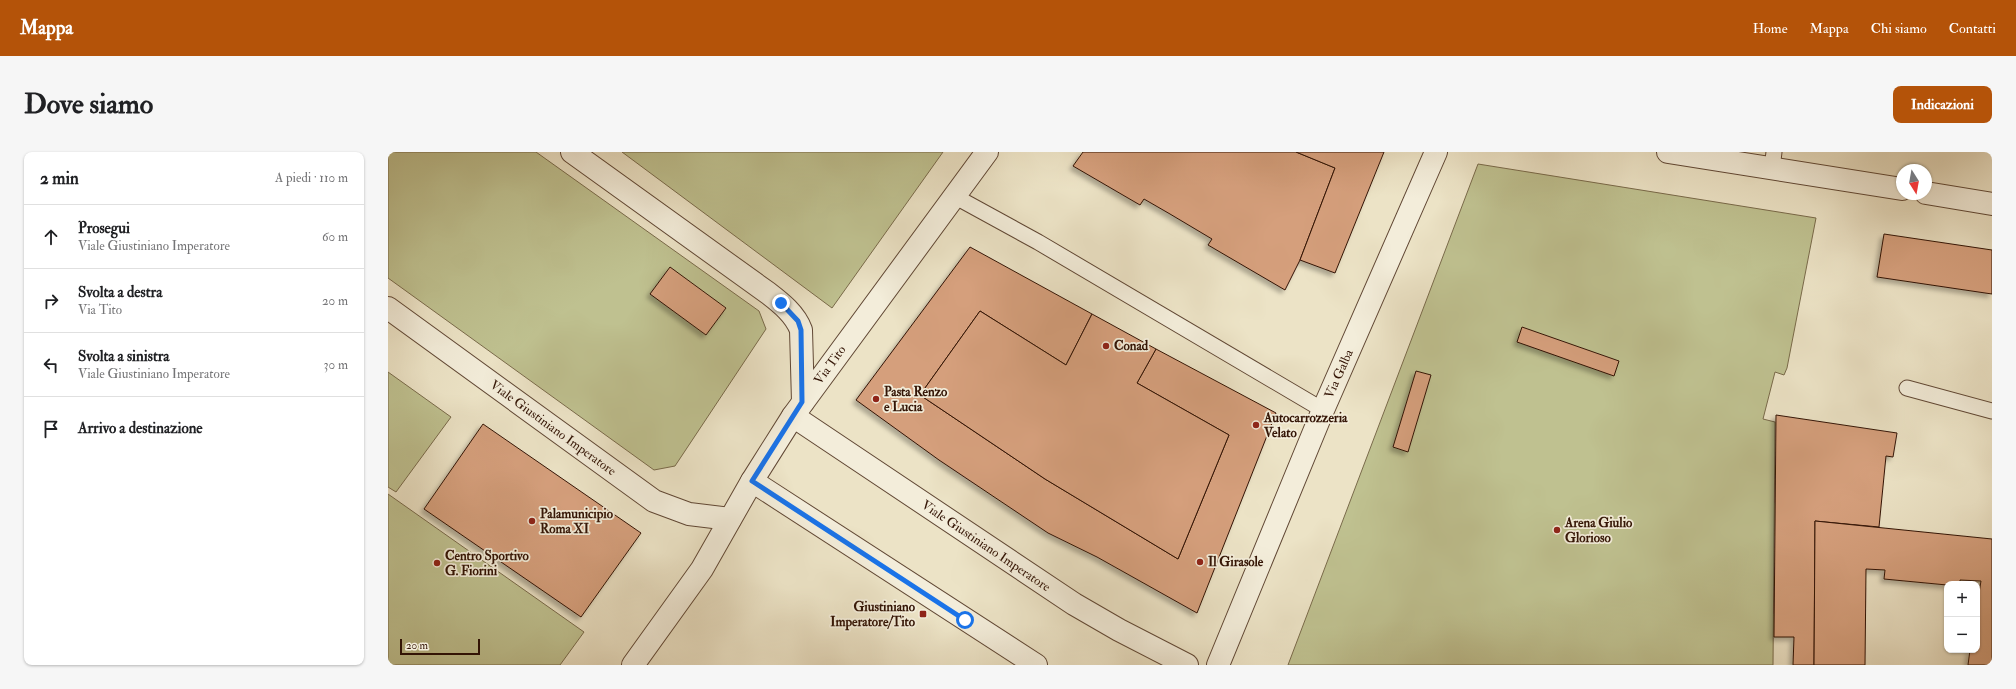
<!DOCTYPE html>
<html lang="it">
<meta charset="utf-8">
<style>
body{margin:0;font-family:"IM FELL Double Pica",serif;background:#f6f6f6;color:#202124}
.controls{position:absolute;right:12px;bottom:12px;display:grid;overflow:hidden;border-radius:8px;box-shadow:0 1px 3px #0004}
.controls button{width:36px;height:36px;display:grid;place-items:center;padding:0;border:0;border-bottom:1px solid #e0e0e0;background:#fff;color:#202124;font:20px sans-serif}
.compass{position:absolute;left:1508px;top:12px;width:36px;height:36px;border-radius:50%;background:#fff;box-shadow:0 1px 3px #0004;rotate:169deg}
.scale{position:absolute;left:12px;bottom:10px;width:80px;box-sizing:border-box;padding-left:4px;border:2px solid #331405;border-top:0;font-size:11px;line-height:14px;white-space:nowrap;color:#331405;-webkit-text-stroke:3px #f3edda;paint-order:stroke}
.stop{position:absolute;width:12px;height:12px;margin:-9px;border:3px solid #1a73e8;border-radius:50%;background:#fff}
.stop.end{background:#1a73e8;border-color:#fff;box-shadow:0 1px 4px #0008}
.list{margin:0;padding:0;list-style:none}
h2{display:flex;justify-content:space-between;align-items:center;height:52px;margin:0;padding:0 16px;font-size:17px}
h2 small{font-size:13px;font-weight:400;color:#757577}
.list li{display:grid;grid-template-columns:26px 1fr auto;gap:12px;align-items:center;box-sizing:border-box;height:64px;padding:0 16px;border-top:1px solid #e0e0e0}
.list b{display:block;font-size:15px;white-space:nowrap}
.list p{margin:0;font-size:13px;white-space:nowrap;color:#757577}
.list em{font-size:13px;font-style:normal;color:#757577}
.icon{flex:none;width:22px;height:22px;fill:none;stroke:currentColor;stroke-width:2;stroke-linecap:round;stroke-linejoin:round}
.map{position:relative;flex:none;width:1604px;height:513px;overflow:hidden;border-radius:8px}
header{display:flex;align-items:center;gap:24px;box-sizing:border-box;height:56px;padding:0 20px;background:#b45309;color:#fff}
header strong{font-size:19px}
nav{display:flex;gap:22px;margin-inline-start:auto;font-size:14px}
.intro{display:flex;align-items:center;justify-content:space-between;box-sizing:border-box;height:96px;padding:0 24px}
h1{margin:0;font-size:28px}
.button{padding:10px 18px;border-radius:8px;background:#b45309;color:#fff;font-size:14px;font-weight:700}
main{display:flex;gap:24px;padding:0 24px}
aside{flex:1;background:#fff;border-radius:8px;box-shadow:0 1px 3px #0004}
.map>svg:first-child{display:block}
.green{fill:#bfc190;stroke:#796a4a}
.building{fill:#d59f7b;stroke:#331405;filter:url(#shadow)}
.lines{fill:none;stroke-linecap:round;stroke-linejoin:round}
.service-casing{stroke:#614835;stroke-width:17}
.minor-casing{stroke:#614835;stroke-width:24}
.tertiary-casing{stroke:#614835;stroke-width:24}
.service{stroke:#f3edda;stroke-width:15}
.minor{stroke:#f3edda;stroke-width:22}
.tertiary{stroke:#f3edda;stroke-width:22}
.route{stroke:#1a73e8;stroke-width:5}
.poi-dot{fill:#8f2418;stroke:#f3edda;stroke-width:1.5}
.labels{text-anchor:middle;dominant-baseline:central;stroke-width:3.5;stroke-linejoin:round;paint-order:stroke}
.poi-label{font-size:13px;font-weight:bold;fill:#331405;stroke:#f3edda;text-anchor:start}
.street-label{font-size:13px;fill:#331405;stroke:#f3edda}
</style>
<header>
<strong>Mappa</strong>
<nav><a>Home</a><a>Mappa</a><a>Chi siamo</a><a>Contatti</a></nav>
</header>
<div class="intro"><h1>Dove siamo</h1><a class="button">Indicazioni</a></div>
<main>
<aside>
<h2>2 min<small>A piedi · 110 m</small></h2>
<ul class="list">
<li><svg class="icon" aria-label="ahead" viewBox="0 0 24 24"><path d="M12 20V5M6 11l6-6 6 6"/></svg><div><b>Prosegui</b><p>Viale Giustiniano Imperatore</p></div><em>60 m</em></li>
<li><svg class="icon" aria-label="right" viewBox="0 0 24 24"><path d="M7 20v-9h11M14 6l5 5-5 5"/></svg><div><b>Svolta a destra</b><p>Via Tito</p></div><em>20 m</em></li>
<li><svg class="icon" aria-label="left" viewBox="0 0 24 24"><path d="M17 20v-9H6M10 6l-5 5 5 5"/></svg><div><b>Svolta a sinistra</b><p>Viale Giustiniano Imperatore</p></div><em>30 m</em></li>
<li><svg class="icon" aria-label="arrive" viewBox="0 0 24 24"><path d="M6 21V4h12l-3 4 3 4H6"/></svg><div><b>Arrivo a destinazione</b></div></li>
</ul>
</aside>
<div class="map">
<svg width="1604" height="513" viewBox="0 0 1604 513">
<defs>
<filter id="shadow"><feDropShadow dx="-3.5" dy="3.5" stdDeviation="2" flood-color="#0004"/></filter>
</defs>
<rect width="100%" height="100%" fill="#ece3c6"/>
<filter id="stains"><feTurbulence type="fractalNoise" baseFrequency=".005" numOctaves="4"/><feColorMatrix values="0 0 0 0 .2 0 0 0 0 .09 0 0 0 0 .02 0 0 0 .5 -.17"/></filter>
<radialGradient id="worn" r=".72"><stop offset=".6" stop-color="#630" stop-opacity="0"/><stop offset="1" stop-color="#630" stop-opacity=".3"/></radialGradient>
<g class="green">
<path d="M 0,0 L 148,0 L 371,159 L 378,177 L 287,314 L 266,318 L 0,126 Z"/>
<path d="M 234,0 L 555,0 L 444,156 Z"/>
<path d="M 1090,12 L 1428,66 L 1399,216 L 1396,223 L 1387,220 L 1375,267 L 1387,270 L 1385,513 L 900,513 Z"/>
<path d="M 0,220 L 63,265 L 8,340 L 0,335 Z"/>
<path d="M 0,342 L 196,480 L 172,513 L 0,513 Z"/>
</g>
<g class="building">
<path d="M 695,0 L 908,0 L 947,16 L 912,108 L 897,138 L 820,93 L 824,87 L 782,62 L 756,47 L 752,53 L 685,14 Z"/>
<path d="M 908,0 L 996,0 L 947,121 L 912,108 L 947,16 Z"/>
<path d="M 1496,82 L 1604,98 L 1604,142 L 1489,125 Z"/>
<path d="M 582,95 L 704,162 L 678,213 L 592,159 L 532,243 L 657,327 L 790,407 L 841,283 L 749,231 L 768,197 L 888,261 L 809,461 L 709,405 L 660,381 L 551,308 L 468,248 Z"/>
<path d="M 282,115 L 338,156 L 318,183 L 262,142 Z"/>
<path d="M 592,159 L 678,213 L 704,162 L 768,197 L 749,231 L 841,283 L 790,407 L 657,327 L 532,243 Z"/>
<path d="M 1134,175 L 1231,209 L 1226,224 L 1129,190 Z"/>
<path d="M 1028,219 L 1043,223 L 1020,300 L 1005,295 Z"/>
<path d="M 1388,263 L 1509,281 L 1505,305 L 1498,304 L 1491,375 L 1427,369 L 1426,513 L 1405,513 L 1406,485 L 1386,485 Z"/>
<path d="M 95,272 L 253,381 L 193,465 L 36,357 Z"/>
<path d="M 1427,369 L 1604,387 L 1604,513 L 1580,513 L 1582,498 L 1589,498 L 1589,453 L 1593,429 L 1572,428 L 1572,432 L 1559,433 L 1496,427 L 1497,418 L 1478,417 L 1477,513 L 1426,513 Z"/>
</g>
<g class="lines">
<defs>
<g id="service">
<path d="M 1384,17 L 1386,0"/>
<path d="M 566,44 L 650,90 L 935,258"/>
<path d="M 1519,236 L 1604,259"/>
</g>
<g id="minor">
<path d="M 1280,0 L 1514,37"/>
<path d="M 1538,41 L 1604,52"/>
<path d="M 830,513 L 935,258 L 1048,0"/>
</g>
<g id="tertiary">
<path d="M 184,0 L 380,141 C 393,151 407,162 413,178 L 415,250"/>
<path d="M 0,156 L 266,349 L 301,362 L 342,367"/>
<path d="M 405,264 L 686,452 L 731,478 L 799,513"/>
<path d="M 364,329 L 648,513"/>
<path d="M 245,513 L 314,417 L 364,329 L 405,264 L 599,0"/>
</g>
</defs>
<use href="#service" class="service-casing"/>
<use href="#minor" class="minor-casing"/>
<use href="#tertiary" class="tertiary-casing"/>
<use href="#service" class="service"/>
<use href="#minor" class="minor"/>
<use href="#tertiary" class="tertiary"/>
</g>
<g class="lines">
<path class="route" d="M 393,151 L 410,169 L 413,178 L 414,250 L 364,329 L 577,468"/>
</g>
<g class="poi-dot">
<circle cx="718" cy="194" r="4"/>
<circle cx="488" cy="247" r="4"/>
<circle cx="868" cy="273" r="4"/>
<circle cx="144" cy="369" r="4"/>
<circle cx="1169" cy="378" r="4"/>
<circle cx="812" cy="410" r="4"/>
<circle cx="49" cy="411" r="4"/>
<rect x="531" y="458" width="8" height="8" rx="2"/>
</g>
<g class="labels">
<g class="poi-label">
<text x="726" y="194">Conad</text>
<text x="496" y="240">Pasta Renzo<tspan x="496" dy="15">e Lucia</tspan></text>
<text x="876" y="266">Autocarrozzeria<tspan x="876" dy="15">Velato</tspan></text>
<text x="152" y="362">Palamunicipio<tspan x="152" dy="15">Roma XI</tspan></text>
<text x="1177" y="371">Arena Giulio<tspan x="1177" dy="15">Glorioso</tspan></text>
<text x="57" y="404">Centro Sportivo<tspan x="57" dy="15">G. Fiorini</tspan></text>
<text x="820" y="410">Il Girasole</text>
<text x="527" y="455" text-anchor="end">Giustiniano<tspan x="527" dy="15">Imperatore/Tito</tspan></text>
</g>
<g class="street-label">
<text transform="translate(442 213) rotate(-54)">Via Tito</text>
<text transform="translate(951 222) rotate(-66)">Via Galba</text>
<text transform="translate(165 276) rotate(36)">Viale Giustiniano Imperatore</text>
<text transform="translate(598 394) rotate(34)">Viale Giustiniano Imperatore</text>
</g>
</g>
<rect width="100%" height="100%" filter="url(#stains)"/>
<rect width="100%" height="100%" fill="url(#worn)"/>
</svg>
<div class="controls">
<button>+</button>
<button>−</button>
</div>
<svg class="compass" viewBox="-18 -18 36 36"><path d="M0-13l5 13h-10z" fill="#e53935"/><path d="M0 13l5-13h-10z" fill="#757577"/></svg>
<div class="scale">20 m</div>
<div class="stop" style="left:577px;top:468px"></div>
<div class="stop end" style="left:393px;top:151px"></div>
</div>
</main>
